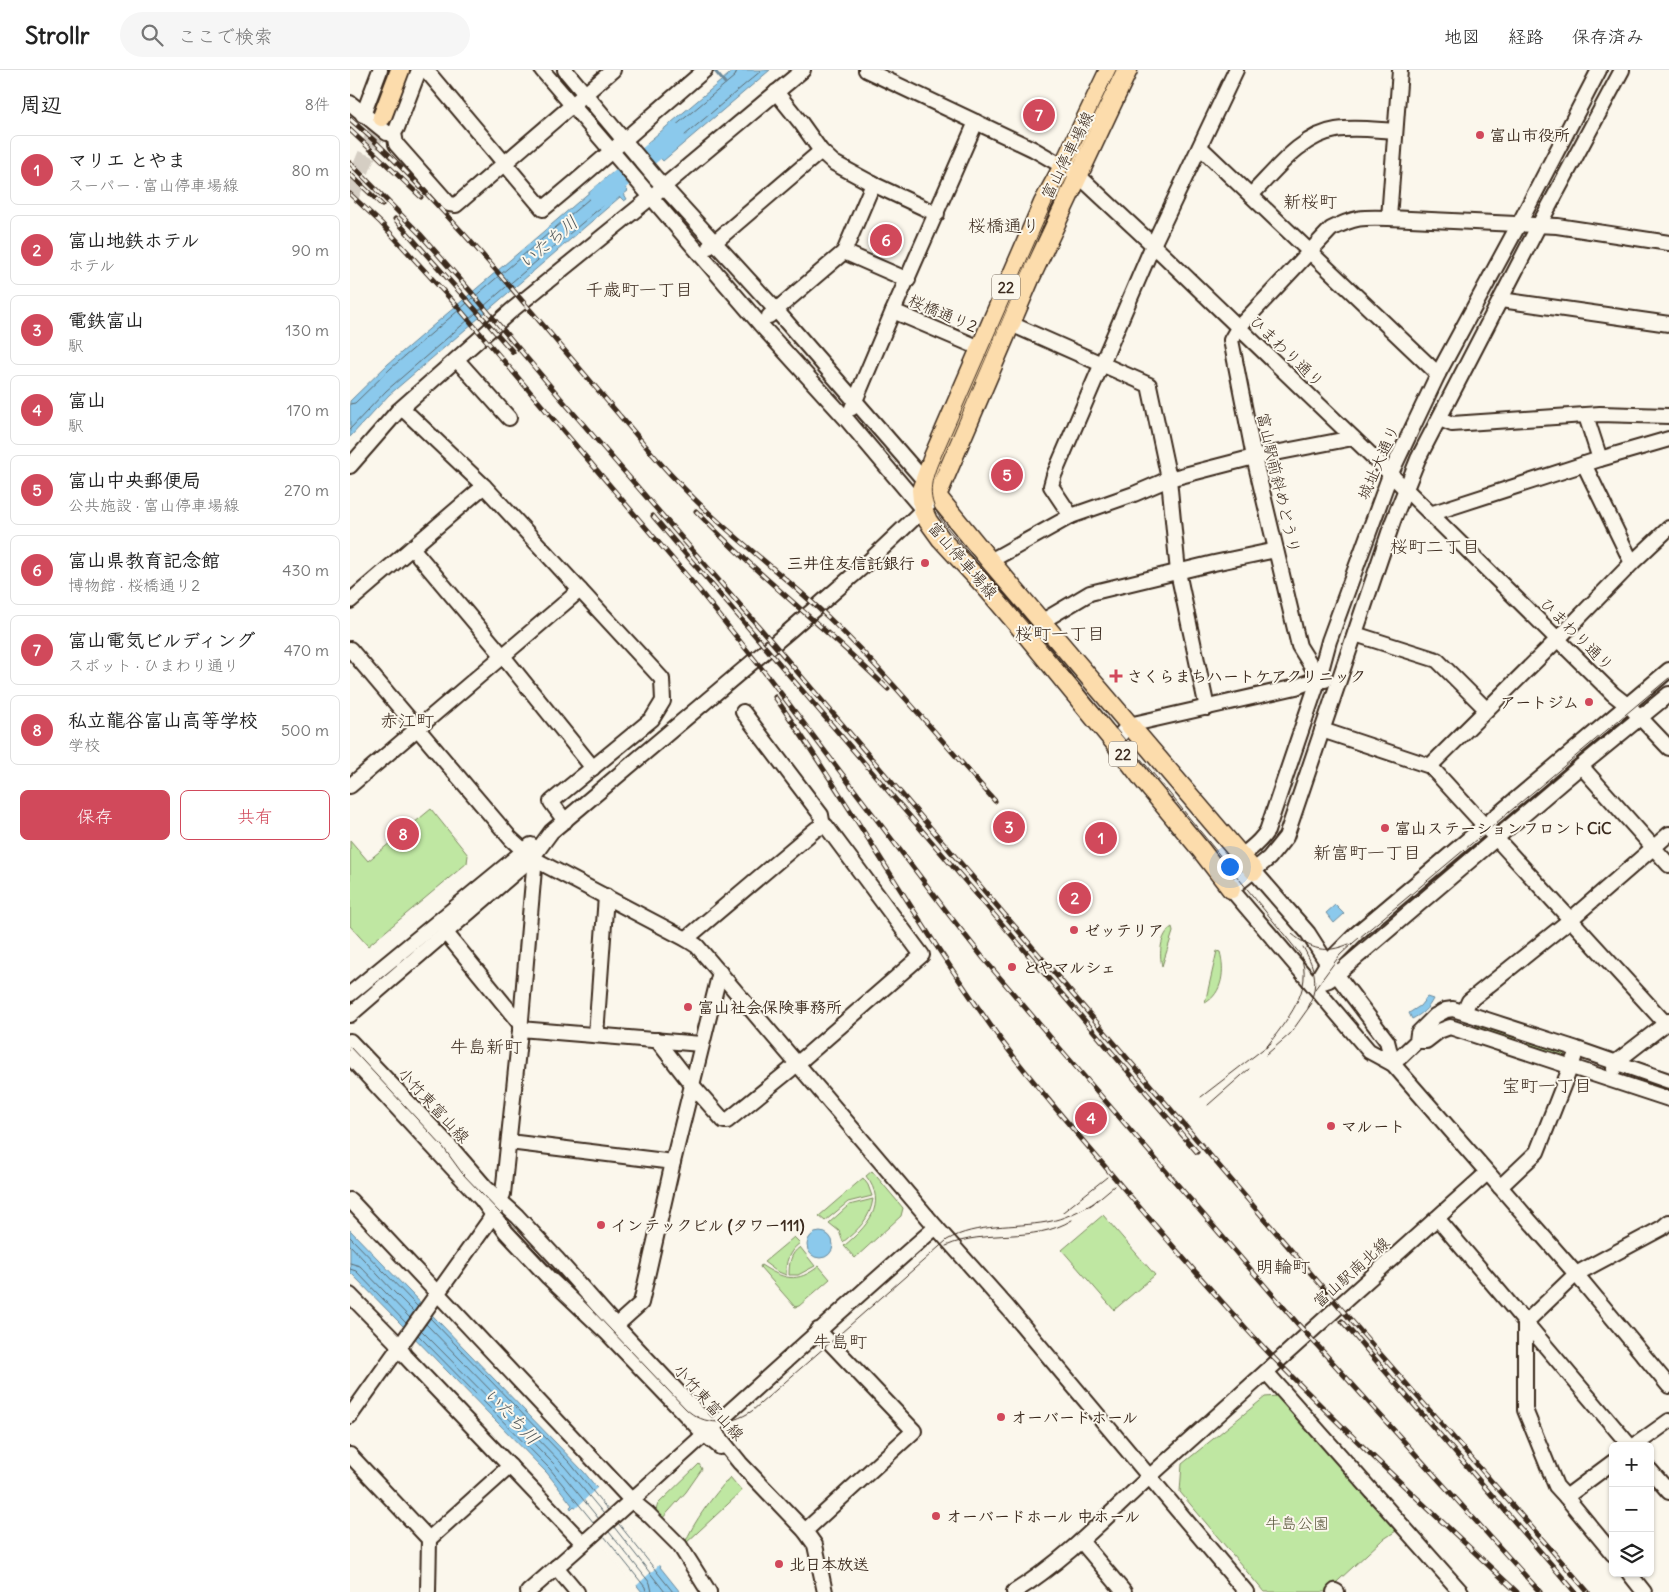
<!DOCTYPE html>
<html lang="ja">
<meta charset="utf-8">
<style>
body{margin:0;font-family:Delius,"Klee One",sans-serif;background:#f6f6f6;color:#222}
.controls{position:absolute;right:15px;bottom:15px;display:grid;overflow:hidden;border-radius:8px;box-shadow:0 1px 4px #0004}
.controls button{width:45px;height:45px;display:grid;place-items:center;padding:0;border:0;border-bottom:1px solid #e0e0e0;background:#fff;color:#222;font:25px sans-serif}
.you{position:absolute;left:879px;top:796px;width:18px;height:18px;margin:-12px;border:4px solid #fff;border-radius:50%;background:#1a73e8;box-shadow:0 0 0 8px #1a73e833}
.badge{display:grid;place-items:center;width:32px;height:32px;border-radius:50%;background:#d1495b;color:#fff;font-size:16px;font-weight:700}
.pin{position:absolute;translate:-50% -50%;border:2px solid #fff;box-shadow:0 1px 5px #0006}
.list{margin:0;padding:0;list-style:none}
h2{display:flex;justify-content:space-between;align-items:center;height:65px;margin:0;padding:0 20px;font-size:21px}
h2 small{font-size:16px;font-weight:400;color:#767676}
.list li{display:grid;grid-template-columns:32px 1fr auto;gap:15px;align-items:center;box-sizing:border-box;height:70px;margin:0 10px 10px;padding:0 10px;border:1px solid #e0e0e0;border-radius:8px}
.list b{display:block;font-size:19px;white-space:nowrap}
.list p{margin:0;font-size:16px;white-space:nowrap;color:#767676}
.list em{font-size:16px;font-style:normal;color:#767676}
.actions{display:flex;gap:10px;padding:15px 20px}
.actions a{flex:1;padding:11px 0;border:1px solid #d1495b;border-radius:8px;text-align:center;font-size:18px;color:#d1495b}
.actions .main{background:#d1495b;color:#fff}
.icon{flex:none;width:28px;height:28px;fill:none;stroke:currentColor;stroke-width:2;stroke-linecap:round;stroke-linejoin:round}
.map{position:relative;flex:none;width:1319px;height:1522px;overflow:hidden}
header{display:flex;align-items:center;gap:30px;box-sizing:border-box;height:70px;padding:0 25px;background:#fff;border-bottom:1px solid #e0e0e0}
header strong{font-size:24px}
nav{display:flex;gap:28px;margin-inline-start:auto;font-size:18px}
.search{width:350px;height:45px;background:#f6f6f6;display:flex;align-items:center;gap:12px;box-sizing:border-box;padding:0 18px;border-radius:28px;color:#767676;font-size:19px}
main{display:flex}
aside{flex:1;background:#fff}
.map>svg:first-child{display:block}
.green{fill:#bfe7a2;stroke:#7d8860}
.water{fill:#8bc9ec;stroke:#6b899a}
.pier{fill:#fbf7ec}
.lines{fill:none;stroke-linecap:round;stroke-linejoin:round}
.shore{stroke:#5b6a70;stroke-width:1}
.stream{stroke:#6b899a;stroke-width:3}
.river{stroke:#8bc9ec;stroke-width:20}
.major-tunnel{stroke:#d5cec3;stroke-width:18;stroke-dasharray:18 9;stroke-linecap:butt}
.minor-casing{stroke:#3b2a1e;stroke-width:18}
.major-casing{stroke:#3b2a1e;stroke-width:21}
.minor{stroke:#fbf7ec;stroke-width:14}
.major{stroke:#fcdcac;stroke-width:18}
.tram{stroke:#3b2a1e;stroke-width:1}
.rail-casing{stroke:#3b2a1e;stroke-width:5}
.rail{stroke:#fbf7ec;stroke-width:3;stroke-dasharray:9;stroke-linecap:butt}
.poi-dot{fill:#d1495b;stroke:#fbf7ec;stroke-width:2}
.labels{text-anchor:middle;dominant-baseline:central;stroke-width:4;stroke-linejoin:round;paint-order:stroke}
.shield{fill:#fbf7ec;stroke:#75685c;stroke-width:1}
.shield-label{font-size:15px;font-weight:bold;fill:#3b2a1e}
.poi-label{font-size:16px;font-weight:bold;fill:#3b2a1e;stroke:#fbf7ec;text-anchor:start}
.street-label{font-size:16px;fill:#3b2a1e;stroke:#fbf7ec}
.park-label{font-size:16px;fill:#5c593f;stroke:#fbf7ec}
.neighbourhood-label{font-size:18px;fill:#3b2a1e;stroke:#fbf7ec}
.water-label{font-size:18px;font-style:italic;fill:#535a5c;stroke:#fbf7ec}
</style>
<header>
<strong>Strollr</strong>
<div class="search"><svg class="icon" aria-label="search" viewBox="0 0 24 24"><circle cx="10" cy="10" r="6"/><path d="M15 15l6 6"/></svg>ここで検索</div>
<nav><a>地図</a><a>経路</a><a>保存済み</a></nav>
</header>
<main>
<aside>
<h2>周辺<small>8件</small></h2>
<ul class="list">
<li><span class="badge">1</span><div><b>マリエ とやま</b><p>スーパー · 富山停車場線</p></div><em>80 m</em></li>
<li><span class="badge">2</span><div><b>富山地鉄ホテル</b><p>ホテル</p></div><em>90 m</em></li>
<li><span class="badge">3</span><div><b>電鉄富山</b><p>駅</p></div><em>130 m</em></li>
<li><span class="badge">4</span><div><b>富山</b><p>駅</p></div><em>170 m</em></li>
<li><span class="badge">5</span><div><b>富山中央郵便局</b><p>公共施設 · 富山停車場線</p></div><em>270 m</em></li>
<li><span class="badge">6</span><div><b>富山県教育記念館</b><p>博物館 · 桜橋通り2</p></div><em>430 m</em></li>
<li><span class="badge">7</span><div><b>富山電気ビルディング</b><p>スポット · ひまわり通り</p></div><em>470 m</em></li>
<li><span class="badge">8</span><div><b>私立龍谷富山高等学校</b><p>学校</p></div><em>500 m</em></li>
</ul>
<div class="actions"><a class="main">保存</a><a>共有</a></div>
</aside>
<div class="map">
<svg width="1319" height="1522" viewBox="0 0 1319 1522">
<rect width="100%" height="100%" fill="#fbf7ec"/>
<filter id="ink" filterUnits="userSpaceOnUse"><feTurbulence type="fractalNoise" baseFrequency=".02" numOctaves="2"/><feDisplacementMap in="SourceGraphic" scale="10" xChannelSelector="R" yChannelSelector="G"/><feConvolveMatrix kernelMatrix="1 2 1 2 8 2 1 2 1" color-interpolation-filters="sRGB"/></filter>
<g filter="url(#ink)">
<g class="green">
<path d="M 81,739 L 118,785 L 117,793 L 18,876 L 0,856 L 0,770 L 18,791 Z"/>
<path d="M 822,857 L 823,862 L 812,896 C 809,884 810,865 822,857 Z"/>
<path d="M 867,881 L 870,882 C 875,900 873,923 855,933 Z"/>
<path d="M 1126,954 L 1165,966 L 1166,969 L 1164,971 L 1126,958 Z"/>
<path d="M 1181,970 L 1215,983 L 1214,986 L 1182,976 L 1178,972 Z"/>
<path d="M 522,1101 L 553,1138 L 551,1146 L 505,1188 L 494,1176 C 516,1157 539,1135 516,1106 Z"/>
<path d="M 513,1108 L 518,1115 L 522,1126 L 498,1132 L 475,1151 L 469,1146 Z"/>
<path d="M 523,1129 C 520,1149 508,1160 493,1172 L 489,1161 L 479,1153 L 499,1135 Z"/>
<path d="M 753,1145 L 805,1205 L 764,1240 L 712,1180 Z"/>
<path d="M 444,1167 L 450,1173 C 439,1181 435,1192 436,1205 L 426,1201 L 414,1192 Z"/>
<path d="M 450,1177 L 465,1196 L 448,1205 L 439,1205 C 439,1194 440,1184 450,1177 Z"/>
<path d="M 411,1195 C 433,1209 447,1214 469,1196 L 480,1209 L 449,1236 L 445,1237 L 410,1197 Z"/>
<path d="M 927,1326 L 1046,1461 L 1031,1471 L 976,1522 L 914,1522 L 830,1422 L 832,1394 L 915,1327 Z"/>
<path d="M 349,1394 L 352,1399 L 336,1422 L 311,1450 C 306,1444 305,1441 308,1434 Z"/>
<path d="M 380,1407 L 392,1421 L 334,1475 C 345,1449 362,1428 380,1407 Z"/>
</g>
<g class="water">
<path d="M 384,0 L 420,0 L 313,91 L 297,73 Z"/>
<path d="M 262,103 L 278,121 L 274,124 L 277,129 L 274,131 L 270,127 L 39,325 L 0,367 L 0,331 L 38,294 Z"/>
<path d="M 985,835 L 994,844 L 984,853 L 976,843 Z"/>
<path d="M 1077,927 L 1083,929 C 1078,939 1072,944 1062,949 L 1059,943 L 1070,936 Z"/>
<path d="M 0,1160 L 234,1402 L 330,1522 L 292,1522 L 224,1436 L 221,1439 L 220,1437 L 222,1435 L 197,1403 L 0,1202 Z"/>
<circle cx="470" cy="1175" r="13"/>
</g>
<path class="pier" d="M 249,1416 L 310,1494 L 285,1517 L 224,1440 Z"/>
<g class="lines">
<g class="shore">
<path d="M 387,0 L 385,6 L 306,72 L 306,75 L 312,82 L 315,82 L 412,0"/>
<path d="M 0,334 L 5,333 L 41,298 L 260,111 L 263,111 L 269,118 L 269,122 L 156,217 L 36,321 L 0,359"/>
<path d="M 0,1167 L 68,1237"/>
<path d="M 0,1175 L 43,1221 L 64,1242"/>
<path d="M 0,1193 L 10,1196 L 60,1248"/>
<path d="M 0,1199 L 6,1201 L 56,1253"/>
<path d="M 80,1248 L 220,1393 L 258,1440"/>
<path d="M 76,1254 L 215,1397 L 254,1444"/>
<path d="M 71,1260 L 205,1395 L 249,1449"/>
<path d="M 68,1265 L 200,1399 L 244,1453"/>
<path d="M 268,1453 L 323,1522"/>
<path d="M 264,1457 L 315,1522"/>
<path d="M 259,1462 L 300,1513 L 302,1522"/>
<path d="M 254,1466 L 295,1517 L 296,1522"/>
</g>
<path class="stream" d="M 364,0 L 375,13"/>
<path class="river" d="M 249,127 L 325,64"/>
<path class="major-tunnel" d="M 0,126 L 32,47"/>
<defs>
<g id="minor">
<path d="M 69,0 L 47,58 L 44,63 L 46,74 L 99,134 L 106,135 L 263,0"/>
<path d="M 76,0 L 193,139 C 248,94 301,46 355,0"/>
<path d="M 192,0 L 410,254 L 498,351 L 573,440"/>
<path d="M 215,0 L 304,106 L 426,240 L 579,416"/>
<path d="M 516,0 L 683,79 L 728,105 L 803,175 L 1020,384 L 1263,624 L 1282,639 L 1319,678"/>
<path d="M 1272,0 L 1189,155 L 1068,389 L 1043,451 L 936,767 L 919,788 L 881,819 L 1019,981 L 1043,994 L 1226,1204 L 1319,1316"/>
<path d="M 426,22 L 451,53 L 471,81 L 484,93 L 523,114 L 587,144"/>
<path d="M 0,33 L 37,63 L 44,63"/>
<path d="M 13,45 L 30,0"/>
<path d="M 850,77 L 1088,304"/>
<path d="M 901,125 C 925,101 951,65 986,60 C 1005,57 1026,60 1045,61"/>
<path d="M 1039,148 L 1050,0"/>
<path d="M 359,177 L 471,81"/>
<path d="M 494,182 L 558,210"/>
<path d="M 1151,230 L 1319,254"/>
<path d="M 543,241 L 630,278"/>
<path d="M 419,246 L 494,182 L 523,114"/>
<path d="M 661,254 L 799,315 L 819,409 L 828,502 L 857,638"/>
<path d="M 107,290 L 159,348"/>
<path d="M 502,338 L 543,241 L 626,52"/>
<path d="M 48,341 L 162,240 L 294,133 L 453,0"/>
<path d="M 1236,346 L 1250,389"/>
<path d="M 1090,349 L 1102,354 L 1250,344 L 1319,346"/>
<path d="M 1234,394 L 1282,493"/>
<path d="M 0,396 L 48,341 L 54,340 L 134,416 L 312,609 L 313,631 L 302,649 L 201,732 L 215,751"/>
<path d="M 1080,444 L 1250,389 L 1319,369"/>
<path d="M 721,446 L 701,416 L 704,405 L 803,175 L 886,0"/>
<path d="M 62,478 L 152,585 L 243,698"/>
<path d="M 640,491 L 721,446 L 784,424 L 819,409 L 904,387 L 1003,368"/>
<path d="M 0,531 L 134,416"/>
<path d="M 691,552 L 740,523 L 864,493 L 926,480"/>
<path d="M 1005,564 L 1087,590 L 1136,639"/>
<path d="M 0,579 L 161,769 L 182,788 L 336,869 L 347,876 L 586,1157 L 658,1238 L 896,1522"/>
<path d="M 975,610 L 969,608 L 949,576 L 904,387 L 881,270 L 888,258 L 981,159 C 1005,147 1012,147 1039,148 L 1207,156 L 1319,173"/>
<path d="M 393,642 L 471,745 L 473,757"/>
<path d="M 972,660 L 1080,696 L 1316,954"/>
<path d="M 764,672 L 779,655 L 946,617 L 969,608"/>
<path d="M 1080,696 L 1208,569 L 1282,493 L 1319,458"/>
<path d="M 1231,696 L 1319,795"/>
<path d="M 0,716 L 230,520"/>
<path d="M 904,801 L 958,863 L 974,888 L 1037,971 L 1043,994"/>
<path d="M 868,802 C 885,790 906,778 917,761 L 969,608 L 979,571 L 1040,405 L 1088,304 L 1169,154 L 1249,0"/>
<path d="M 96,863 L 171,955"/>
<path d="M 964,915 L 978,892 L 1006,864 L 1319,600"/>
<path d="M 964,915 L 979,910 L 987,904 L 1231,696 L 1319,624"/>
<path d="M 0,924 L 181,775"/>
<path d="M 1114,942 L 1119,931 L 1220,850 L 1319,764"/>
<path d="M 0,945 L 182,788 L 201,762 L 438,562 L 516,494 L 580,433"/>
<path d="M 170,959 L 351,974"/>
<path d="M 246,965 L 256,826"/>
<path d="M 307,970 L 342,1015 L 374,1051 L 377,1051 L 440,1000 L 572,885 L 476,756 L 466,759 L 336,869"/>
<path d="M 0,971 L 97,1073 L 136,1118 L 167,1146 L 206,1188 L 266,1256 L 361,1357 L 390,1393 L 455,1461 L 465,1475 L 475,1522"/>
<path d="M 1067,971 L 1076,971 L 1089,961 L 1100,957 L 1319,1029"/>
<path d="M 0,987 L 132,1130 L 156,1162 L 198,1207 L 257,1263 L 354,1364 L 370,1377"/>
<path d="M 1043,994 L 1067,971 L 1068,963 L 1085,946 L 1096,940 L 1103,939 L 1227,979 L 1319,1011"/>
<path d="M 1264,999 L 1266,992 L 1319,951"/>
<path d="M 159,1072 L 323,1092"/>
<path d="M 1150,1117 L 1187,1082 L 1224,988"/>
<path d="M 0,1130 L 282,1431 L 298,1444 L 330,1476 L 359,1522"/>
<path d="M 1087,1148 L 1280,1376"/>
<path d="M 0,1225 L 45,1271 L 55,1286 L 233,1473"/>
<path d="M 260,1261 L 291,1233 L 323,1092 L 370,902"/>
<path d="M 916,1302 L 1111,1522"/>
<path d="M 0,1346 L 139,1151 L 153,1124 L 170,961 L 184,799 L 182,788"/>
<path d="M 1284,1376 L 1319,1351"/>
<path d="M 0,1385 L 79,1469 L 78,1522"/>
<path d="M 1263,1392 L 1216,1427 L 1206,1416 L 1175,1340 L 1175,1253 L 1226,1204 L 1312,1158 L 1319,1152"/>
<path d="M 1300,1400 L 1319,1422"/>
<path d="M 1216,1427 L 1263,1484"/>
<path d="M 455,1461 L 564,1361 L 468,1260"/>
<path d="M 79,1469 L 160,1396"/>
<path d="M 731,1471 L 774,1522"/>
<path d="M 206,1497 L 227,1522"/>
<path d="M 1279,1503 L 1294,1522"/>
<path d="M 178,1522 C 316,1402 448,1277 586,1157"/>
<path d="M 664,1522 C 722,1486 768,1434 819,1389 C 925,1294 1031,1198 1137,1103"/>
<path d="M 984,1522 L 985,1521 L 987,1522"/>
</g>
<g id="major">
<path d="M 759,0 L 713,96 L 693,133 L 583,387 L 571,420 L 573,440 L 578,451 L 591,469 L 638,520 L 678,567 L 764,672 L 798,716 L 851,780 L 881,819"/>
<path d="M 778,0 L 680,209 L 587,426 L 640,491 L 904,801"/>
<path d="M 32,47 L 50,0"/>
</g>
</defs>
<use href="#minor" class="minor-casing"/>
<use href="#major" class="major-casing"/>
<use href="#minor" class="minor"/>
<use href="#major" class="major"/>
<g class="tram">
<path d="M 766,0 L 705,126 L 590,389 C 578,416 577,432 596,456 L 811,713 L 950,884 C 965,920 936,950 916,978"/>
<path d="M 942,864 C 962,880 975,884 999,874"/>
<path d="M 953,877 C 966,899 969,915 958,938"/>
<path d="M 965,919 L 990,885 L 1003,873 L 1319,608"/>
<path d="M 0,977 L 93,1077 L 112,1103 L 335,1338 C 354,1357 381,1355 402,1341 L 597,1170 C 627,1153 664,1158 697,1152 C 714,1149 729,1141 744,1133"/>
<path d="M 916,985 L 940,964 L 962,933"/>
<path d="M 851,1027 L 921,973"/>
<path d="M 858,1035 L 899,999"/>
<path d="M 740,1136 L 764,1116"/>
<path d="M 713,1142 L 757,1107"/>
<path d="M 596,1176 C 636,1158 683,1174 722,1150"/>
</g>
<defs>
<g id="rail">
<path d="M 0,49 C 41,84 77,124 113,163 C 167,223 218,285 270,346 C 289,367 306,390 326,410 C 373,461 430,501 480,549 C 539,606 591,670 645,731"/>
<path d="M 0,60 L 71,127"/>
<path d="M 0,93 L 70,164 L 122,223 L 213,331 L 410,558 L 993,1241 L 1238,1522"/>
<path d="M 0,104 L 32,135"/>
<path d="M 0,124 L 31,153 L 107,236 L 349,520 L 420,609 L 600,846 L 634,889 L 707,975 L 947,1253 L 1190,1522"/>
<path d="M 45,149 L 163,282"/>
<path d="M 346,441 C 406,504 476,558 538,619"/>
<path d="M 303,446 L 847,1082"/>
<path d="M 425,627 C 504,739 570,859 651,970 C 686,1017 725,1061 763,1106 C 813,1165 864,1225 918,1282 C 998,1365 1083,1443 1167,1522"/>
<path d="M 992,1251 L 1225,1522"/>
</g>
</defs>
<use href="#rail" class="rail-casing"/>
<use href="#rail" class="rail"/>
</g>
</g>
<g class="poi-dot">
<circle cx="1130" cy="65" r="5"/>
<circle cx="575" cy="493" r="5"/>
<path d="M763.5 598.5h5v5h5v5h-5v5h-5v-5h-5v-5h5z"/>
<circle cx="1239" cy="632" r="5"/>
<circle cx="1035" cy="758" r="5"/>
<circle cx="724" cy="860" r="5"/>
<circle cx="662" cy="897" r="5"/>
<circle cx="338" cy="937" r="5"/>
<circle cx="981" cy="1056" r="5"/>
<circle cx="251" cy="1155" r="5"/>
<circle cx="651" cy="1347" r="5"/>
<circle cx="586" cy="1446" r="5"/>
<circle cx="429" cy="1494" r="5"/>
</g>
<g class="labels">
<g class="shield">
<rect x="642" y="204.5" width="28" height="25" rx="4"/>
<rect x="759" y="671.5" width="28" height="25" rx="4"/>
</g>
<g class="shield-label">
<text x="656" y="217">22</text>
<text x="773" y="684">22</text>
</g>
<g class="poi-label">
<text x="1140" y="65">富山市役所</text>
<text x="565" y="493" text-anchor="end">三井住友信託銀行</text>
<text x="777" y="606">さくらまちハートケアクリニック</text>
<text x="1229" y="632" text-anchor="end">アートジム</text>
<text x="1045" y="758">富山ステーションフロントCiC</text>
<text x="734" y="860">ゼッテリア</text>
<text x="672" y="897">とやマルシェ</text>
<text x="348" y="937">富山社会保険事務所</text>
<text x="991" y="1056">マルート</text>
<text x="261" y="1155">インテックビル (タワー111)</text>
<text x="661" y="1347">オーバードホール</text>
<text x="596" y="1446">オーバードホール 中ホール</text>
<text x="439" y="1494">北日本放送</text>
</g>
<g class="street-label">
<text transform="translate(717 85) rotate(-63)">富山停車場線</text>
<text transform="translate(593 243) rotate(23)">桜橋通り2</text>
<text transform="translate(937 281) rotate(44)">ひまわり通り</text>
<text transform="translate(1028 392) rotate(-66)">城址大通り</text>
<text transform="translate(929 413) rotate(77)">富山駅前斜めどうり</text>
<text transform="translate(613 490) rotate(49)">富山停車場線</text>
<text transform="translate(1227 564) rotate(45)">ひまわり通り</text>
<text transform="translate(84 1035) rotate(47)">小竹東富山線</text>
<text transform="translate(1001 1202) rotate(-42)">富山駅南北線</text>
<text transform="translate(359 1332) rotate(48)">小竹東富山線</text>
</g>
<g class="park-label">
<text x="947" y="1453">牛島公園</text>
</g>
<g class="neighbourhood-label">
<text x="960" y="131">新桜町</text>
<text x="654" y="155">桜橋通り</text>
<text x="289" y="219">千歳町一丁目</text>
<text x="1085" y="476">桜町二丁目</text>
<text x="710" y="563">桜町一丁目</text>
<text x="57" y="650">赤江町</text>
<text x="1017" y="782">新富町一丁目</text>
<text x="136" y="976">牛島新町</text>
<text x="1197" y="1015">宝町一丁目</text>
<text x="933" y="1196">明輪町</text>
<text x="490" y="1271">牛島町</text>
</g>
<g class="water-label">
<text transform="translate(198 172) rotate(-40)">いたち川</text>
<text transform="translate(162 1346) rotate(46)">いたち川</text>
</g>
</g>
</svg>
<div class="controls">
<button>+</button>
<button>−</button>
<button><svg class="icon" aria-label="layers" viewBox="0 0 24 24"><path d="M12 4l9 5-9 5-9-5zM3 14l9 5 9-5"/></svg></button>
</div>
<div class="you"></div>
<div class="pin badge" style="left:751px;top:768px">1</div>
<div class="pin badge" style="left:725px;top:828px">2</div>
<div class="pin badge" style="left:659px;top:757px">3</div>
<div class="pin badge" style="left:741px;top:1048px">4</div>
<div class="pin badge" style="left:657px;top:405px">5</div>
<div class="pin badge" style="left:536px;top:170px">6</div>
<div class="pin badge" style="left:689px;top:45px">7</div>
<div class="pin badge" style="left:53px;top:764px">8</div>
</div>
</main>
